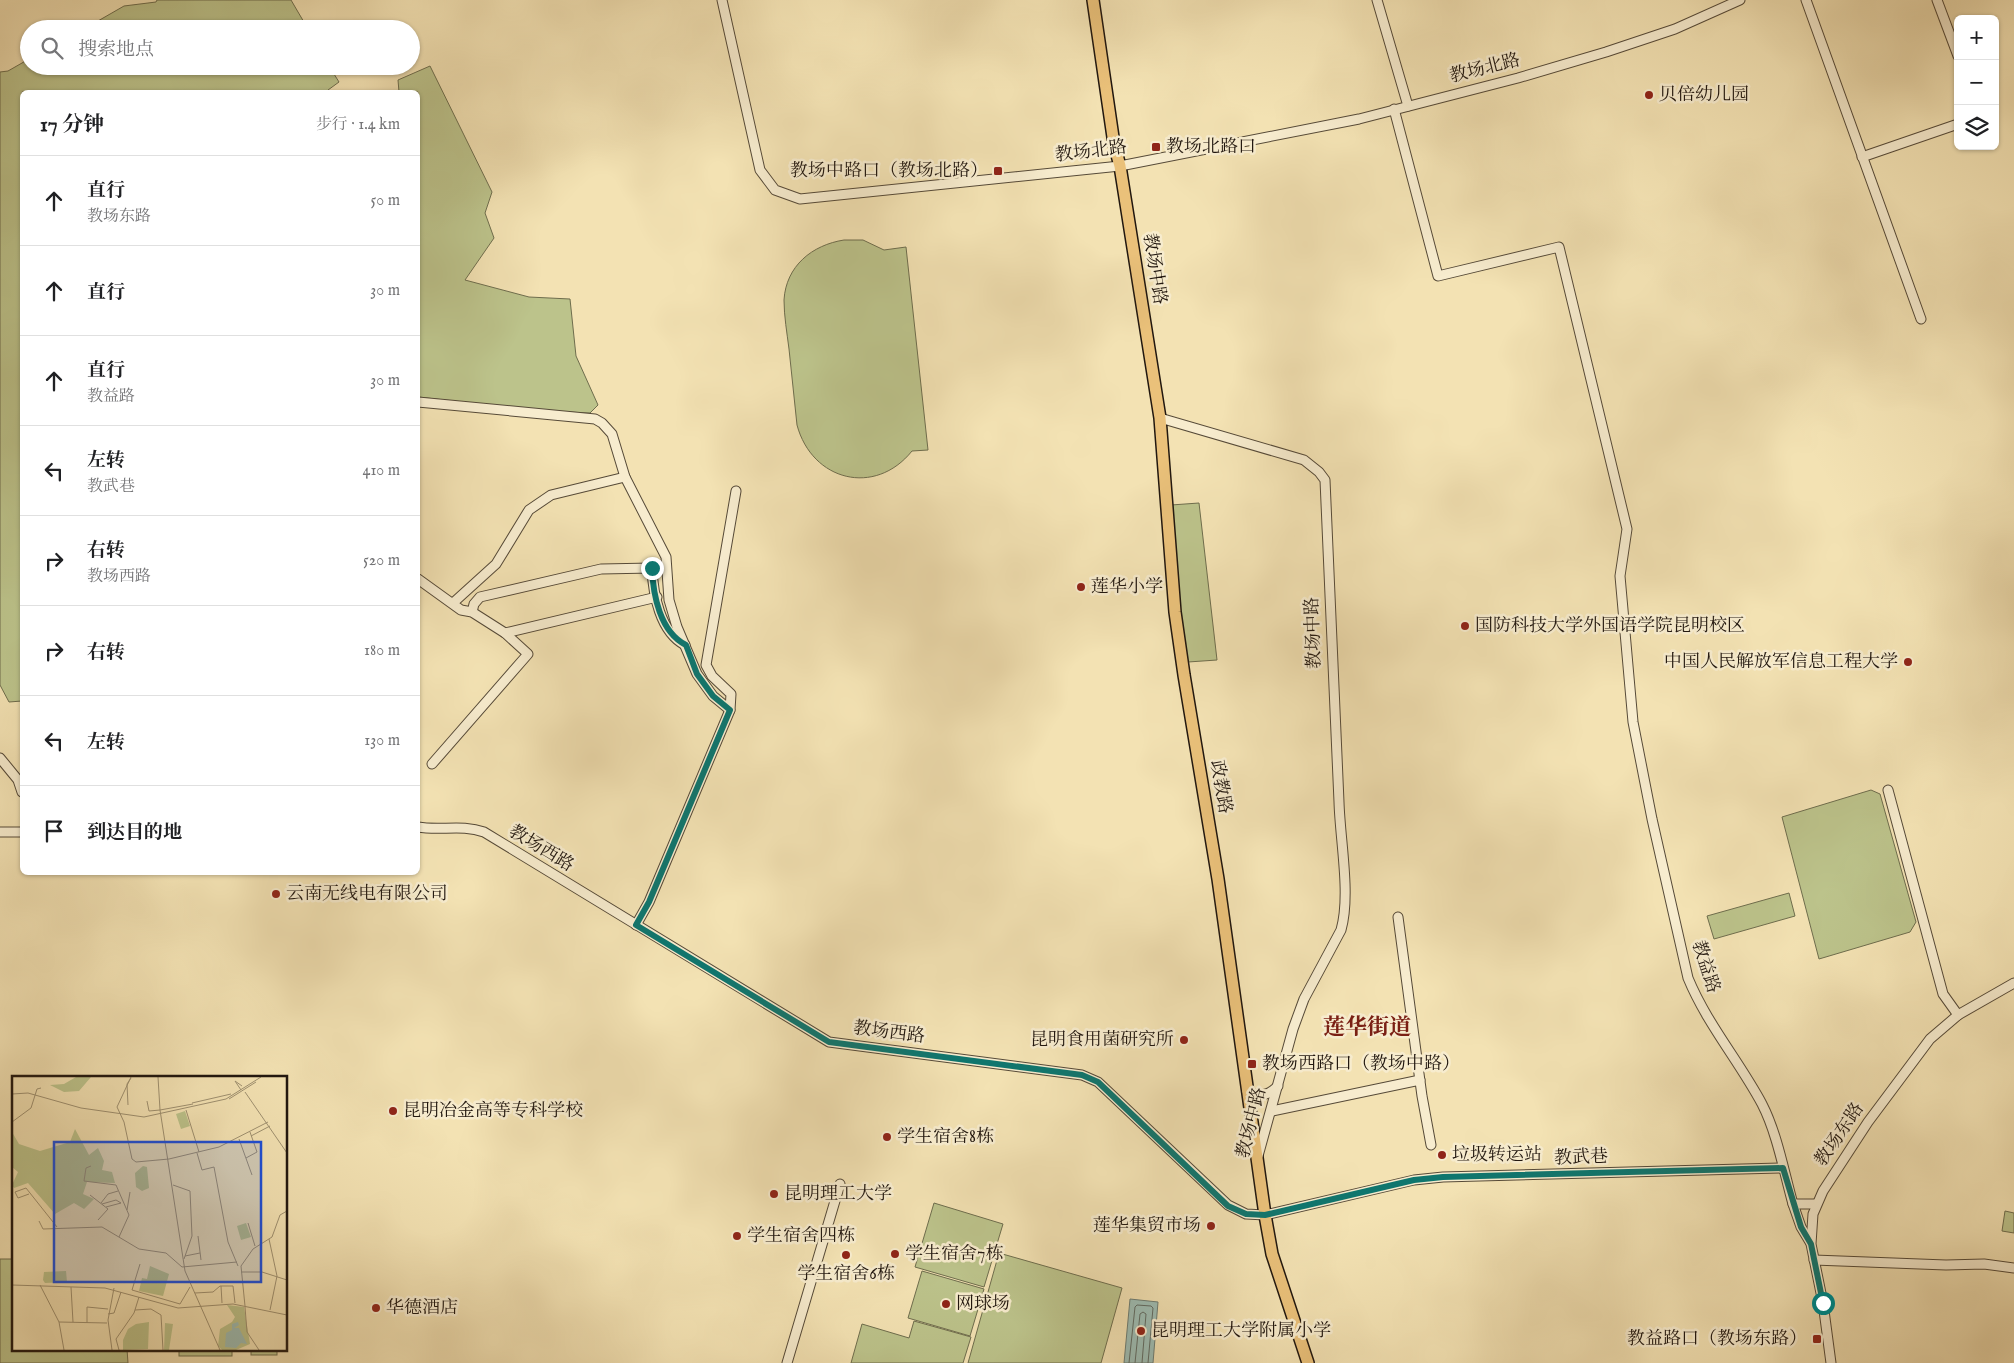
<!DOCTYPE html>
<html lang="zh">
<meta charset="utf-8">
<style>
body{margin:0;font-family:"IM FELL English","Noto Serif SC",serif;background:#f2f2f2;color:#202124}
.controls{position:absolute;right:15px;top:15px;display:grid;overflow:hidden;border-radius:8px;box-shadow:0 1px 4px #0004}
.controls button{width:45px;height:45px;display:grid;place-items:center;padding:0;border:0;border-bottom:1px solid #e0e0e0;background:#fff;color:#202124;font:25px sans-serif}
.stop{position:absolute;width:15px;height:15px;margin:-11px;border:4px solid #0f766e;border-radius:50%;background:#fff}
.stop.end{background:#0f766e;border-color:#fff;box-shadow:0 1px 5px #0008}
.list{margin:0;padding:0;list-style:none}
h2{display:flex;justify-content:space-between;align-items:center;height:65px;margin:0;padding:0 20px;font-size:21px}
h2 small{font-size:16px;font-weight:400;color:#757577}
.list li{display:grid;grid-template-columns:32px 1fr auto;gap:15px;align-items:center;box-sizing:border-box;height:90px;padding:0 20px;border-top:1px solid #e0e0e0}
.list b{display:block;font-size:19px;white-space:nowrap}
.list p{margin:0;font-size:16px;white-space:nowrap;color:#757577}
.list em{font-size:16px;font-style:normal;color:#757577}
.icon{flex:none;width:28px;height:28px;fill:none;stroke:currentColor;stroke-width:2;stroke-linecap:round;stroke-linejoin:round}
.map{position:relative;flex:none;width:2014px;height:1363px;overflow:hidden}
.search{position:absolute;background:#fff;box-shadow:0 1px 4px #0004;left:20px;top:20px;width:400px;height:55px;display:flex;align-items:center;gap:12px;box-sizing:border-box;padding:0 18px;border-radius:28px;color:#757577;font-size:19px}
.panel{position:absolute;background:#fff;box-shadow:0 1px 4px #0004;left:20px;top:90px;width:400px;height:785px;border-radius:8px}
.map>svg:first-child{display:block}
.green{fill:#bcc38b;stroke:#6e6d4d}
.water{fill:#9dbdb4;stroke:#6b7b72}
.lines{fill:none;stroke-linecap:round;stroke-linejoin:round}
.shore{stroke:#5f6a62;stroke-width:1}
.minor-casing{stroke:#564a38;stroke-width:11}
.major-casing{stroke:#21170f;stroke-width:14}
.minor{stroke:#f7ecce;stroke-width:9}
.major{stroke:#eac17a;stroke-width:11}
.route{stroke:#0f766e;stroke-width:6}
.poi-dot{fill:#8f2418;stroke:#f7ecce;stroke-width:2}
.labels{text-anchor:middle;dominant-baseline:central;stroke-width:5;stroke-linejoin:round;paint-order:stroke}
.street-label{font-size:18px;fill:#21170f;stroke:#f7ecce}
.poi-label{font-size:18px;fill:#21170f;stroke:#f7ecce;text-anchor:start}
.district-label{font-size:22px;font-weight:bold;fill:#7a1f14;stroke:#f7ecce}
.inset-road{fill:none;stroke:#9f9171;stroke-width:1}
.view{fill:#1d4ed8;fill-opacity:0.15;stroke:#1d4ed8;stroke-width:2.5}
.inset-edge{fill:none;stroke:#21170f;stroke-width:2.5}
</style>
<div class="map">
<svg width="2014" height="1363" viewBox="0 0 2014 1363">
<rect width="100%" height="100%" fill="#f3e2b3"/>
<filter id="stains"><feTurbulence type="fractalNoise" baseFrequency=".004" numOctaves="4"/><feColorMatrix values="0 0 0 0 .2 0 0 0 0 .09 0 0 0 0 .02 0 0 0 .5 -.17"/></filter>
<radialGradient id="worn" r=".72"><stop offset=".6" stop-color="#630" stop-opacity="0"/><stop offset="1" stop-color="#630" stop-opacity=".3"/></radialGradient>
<g class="green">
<path d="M 157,0 L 291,0 L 308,29 L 84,29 L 124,6 L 156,2 Z"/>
<path d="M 29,59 L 29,66 L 329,66 L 339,82 L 328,90 L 329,92 L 22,92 L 22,701 L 9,702 L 0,685 L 0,72 L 8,71 Z"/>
<path d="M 430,66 L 492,192 L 485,213 L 494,238 L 465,280 L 529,297 L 570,299 L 576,356 L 598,405 L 590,413 L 542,411 L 418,397 L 418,92 L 399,92 L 398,80 Z"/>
<path d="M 844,240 L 863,240 L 884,250 L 906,247 L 928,450 L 912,451 C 875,497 812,481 797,425 C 794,400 792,374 789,349 C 787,333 784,316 784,300 C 786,266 812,245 844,240 Z"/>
<path d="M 1199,503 L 1217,660 L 1188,662 L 1181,628 L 1171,505 Z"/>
<path d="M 1871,790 L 1880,794 L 1916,922 L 1910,932 L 1819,959 L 1782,817 Z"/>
<path d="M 1789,893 L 1795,916 L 1714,939 L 1707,916 Z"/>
<path d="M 934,1203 L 1003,1224 L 984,1287 L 915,1267 Z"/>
<path d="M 2005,1211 L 2014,1213 L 2014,1233 L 2002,1231 Z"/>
<path d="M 999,1253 L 1122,1288 L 1101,1363 L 968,1363 Z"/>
<path d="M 0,1259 L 14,1259 L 14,1349 L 127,1349 L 128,1363 L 0,1363 Z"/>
<path d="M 922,1271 L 984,1289 L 970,1336 L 908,1318 Z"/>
<path d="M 914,1321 L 971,1337 L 963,1363 L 851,1363 L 862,1324 L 909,1338 Z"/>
<rect x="179" y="1349" width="53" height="7"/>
<rect x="251" y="1349" width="26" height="6"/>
</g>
<path class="water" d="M 1130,1299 L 1158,1302 L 1153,1363 L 1124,1363 Z"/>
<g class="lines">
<g class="shore">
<path d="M 1129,1363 L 1135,1307 L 1137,1305 L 1151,1306 L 1153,1308 L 1148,1363"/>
<path d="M 1135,1363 L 1140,1314 L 1143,1312 L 1146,1314 L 1142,1363"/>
</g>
<defs>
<g id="minor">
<path d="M 722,0 L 760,170 L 775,190 L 800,199 L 1120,166 L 1359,119 L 1518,78 L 1606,52 L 1675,29 L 1740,0"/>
<path d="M 1377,0 L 1408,106"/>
<path d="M 1806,0 L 1921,319"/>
<path d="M 1937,0 L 1958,56"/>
<path d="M 1394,109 L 1438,276 L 1559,247 L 1627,529 L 1620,576 L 1633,722 L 1652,819 L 1688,978 C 1707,1024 1739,1061 1762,1104 C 1777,1133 1784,1172 1793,1204"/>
<path d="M 1862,157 L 1958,124"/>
<path d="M 418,402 L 595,419 L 602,423 L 612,434 L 625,477 L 666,557 L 669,600 L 677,627 L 697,674 L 713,696 L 730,710"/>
<path d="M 1160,418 L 1304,460 L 1319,472 L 1325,480 C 1330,587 1334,695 1339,802 C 1340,840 1351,895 1341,930 L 1304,999 L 1293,1029 L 1258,1156"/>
<path d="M 418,579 L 461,610 L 472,612 L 505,633 L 528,654 L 432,764"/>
<path d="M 453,603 L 496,564 L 529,510 L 551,495 L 625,477"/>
<path d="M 472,612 L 474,604 L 480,597 L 601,569 L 652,568 C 653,594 660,632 685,645"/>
<path d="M 505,633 L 657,597"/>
<path d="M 0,758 L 18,780 L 22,792"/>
<path d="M 1888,790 L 1943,994 L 1958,1015"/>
<path d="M 418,827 C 440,831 462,824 484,832 L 829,1042 L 1082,1075 L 1098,1082 L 1228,1205 L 1246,1214 L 1265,1215 L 1414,1180 L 1443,1177 L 1783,1168"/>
<path d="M 0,832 L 22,832"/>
<path d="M 1398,917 L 1422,1096 L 1431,1145"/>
<path d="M 636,925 L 649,902 L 730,710 L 731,694 L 712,676 L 706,665 L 736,491"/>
<path d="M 1247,1091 C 1260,1097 1268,1096 1278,1086"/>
<path d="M 1272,1111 L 1420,1080"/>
<path d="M 1810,1242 L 1801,1227 L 1793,1204 L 1816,1204"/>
<path d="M 1814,1260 L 1946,1265 L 1984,1264 L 2014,1268"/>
<path d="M 787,1363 L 840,1184"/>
<path d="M 1831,1363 L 1823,1303 L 1811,1244 L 1813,1214 L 1823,1191 L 1868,1122 L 1930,1039 L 1958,1015 L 2014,983"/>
</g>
<path id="major" d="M 1093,0 L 1114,144 L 1120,166 L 1160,418 L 1175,612 L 1184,675 L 1218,879 L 1265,1215 L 1272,1254 L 1308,1363"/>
</defs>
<use href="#minor" class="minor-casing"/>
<use href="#major" class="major-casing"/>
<use href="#minor" class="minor"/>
<use href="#major" class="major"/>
</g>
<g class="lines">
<path class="route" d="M 652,568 C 653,595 660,632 686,645 L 697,674 L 713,696 L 730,710 L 649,902 L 636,925 L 829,1042 L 1082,1075 L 1098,1082 L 1228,1206 L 1246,1214 L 1265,1215 L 1414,1180 L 1443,1177 L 1783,1168 L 1801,1227 L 1811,1244 L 1823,1303"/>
</g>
<g class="poi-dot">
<circle cx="1649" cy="95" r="5"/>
<rect x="1151" y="142" width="10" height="10" rx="2.5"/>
<rect x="993" y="166" width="10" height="10" rx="2.5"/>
<circle cx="1081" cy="587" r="5"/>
<circle cx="1465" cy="626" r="5"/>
<circle cx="1908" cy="662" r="5"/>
<circle cx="276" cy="894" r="5"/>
<circle cx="1184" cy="1040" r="5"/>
<rect x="1247" y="1059" width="10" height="10" rx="2.5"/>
<circle cx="393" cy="1111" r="5"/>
<circle cx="887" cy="1137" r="5"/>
<circle cx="1442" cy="1155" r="5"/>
<circle cx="774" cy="1194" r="5"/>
<circle cx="1211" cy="1226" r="5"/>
<circle cx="737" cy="1236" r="5"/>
<circle cx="895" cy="1254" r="5"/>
<circle cx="846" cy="1255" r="5"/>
<circle cx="946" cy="1304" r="5"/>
<circle cx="376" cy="1308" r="5"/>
<circle cx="1141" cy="1331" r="5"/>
<rect x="1812" y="1334" width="10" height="10" rx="2.5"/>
</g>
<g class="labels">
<g class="street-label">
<text transform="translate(1485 69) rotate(-14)">教场北路</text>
<text transform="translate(1091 152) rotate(-7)">教场北路</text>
<text transform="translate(1154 269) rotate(81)">教场中路</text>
<text transform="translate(1314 633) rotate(-92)">教场中路</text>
<text transform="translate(1220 787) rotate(80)">政教路</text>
<text transform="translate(541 849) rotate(31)">教场西路</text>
<text transform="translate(1705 967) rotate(72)">教益路</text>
<text transform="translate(889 1033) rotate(7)">教场西路</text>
<text transform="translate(1252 1123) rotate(-76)">教场中路</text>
<text transform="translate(1840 1135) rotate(-56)">教场东路</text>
<text transform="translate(1581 1158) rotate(-2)">教武巷</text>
</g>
<g class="poi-label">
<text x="1659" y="95">贝倍幼儿园</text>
<text x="1166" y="147">教场北路口</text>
<text x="988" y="171" text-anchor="end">教场中路口（教场北路）</text>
<text x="1091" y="587">莲华小学</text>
<text x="1475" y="626">国防科技大学外国语学院昆明校区</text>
<text x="1898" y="662" text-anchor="end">中国人民解放军信息工程大学</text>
<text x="286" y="894">云南无线电有限公司</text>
<text x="1174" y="1040" text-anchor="end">昆明食用菌研究所</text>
<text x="1262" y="1064">教场西路口（教场中路）</text>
<text x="403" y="1111">昆明冶金高等专科学校</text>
<text x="897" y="1137">学生宿舍8栋</text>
<text x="1452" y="1155">垃圾转运站</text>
<text x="784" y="1194">昆明理工大学</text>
<text x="1201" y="1226" text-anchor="end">莲华集贸市场</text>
<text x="747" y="1236">学生宿舍四栋</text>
<text x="905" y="1254">学生宿舍7栋</text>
<text x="846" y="1274" text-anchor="middle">学生宿舍6栋</text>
<text x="956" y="1304">网球场</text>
<text x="386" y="1308">华德酒店</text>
<text x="1151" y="1331">昆明理工大学附属小学</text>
<text x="1807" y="1339" text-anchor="end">教益路口（教场东路）</text>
</g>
<g class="district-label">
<text x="1367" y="1028">莲华街道</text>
</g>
</g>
<g transform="translate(12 1076)">
<rect width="275" height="275" fill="#f3e2b3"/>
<path d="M 64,1 L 79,1 L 67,15 L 52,16 L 38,9 L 52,8 ZM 173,35 L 178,50 L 169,53 L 164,38 ZM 63,53 L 77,79 L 86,72 L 92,85 L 90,94 L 100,96 L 103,107 L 75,106 L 71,118 L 82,123 L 72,133 L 62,127 L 43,138 L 16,107 L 2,112 L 0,109 L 6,96 L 0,91 L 0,56 L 7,68 L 28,75 L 58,66 ZM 131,90 L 135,91 L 137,112 L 130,115 L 124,111 L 123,97 ZM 234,147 L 239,161 L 229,164 L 225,150 ZM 138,190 L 157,198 L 151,220 L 127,215 L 130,202 L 135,203 ZM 54,195 L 55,206 L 33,207 L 31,204 L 32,196 ZM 215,229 L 232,231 L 238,268 L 224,274 L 210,274 L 206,270 L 208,253 L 220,246 L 223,241 ZM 137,246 L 136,273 L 111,274 L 111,264 L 116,253 L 124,248 ZM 153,247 L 161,248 L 157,274 L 152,274 Z" fill="#bcc38b"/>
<path d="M 226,246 L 227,249 L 222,252 L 227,252 L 235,268 L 229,267 L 224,272 L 213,271 L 214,257 L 220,254 L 220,248 Z" fill="#9dbdb4"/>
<path class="inset-road" d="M 119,1 L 105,31 L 112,46 L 120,83 L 124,86 L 157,83 L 207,71 L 256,46M 229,14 L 223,5 L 230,10M 233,16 L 275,77M 0,18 L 16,17 L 69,32 L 132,41 L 214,23 L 249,1M 217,23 L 244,6M 135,25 L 137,35 L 148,34 L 146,1M 180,27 L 219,18M 116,29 L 115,8 L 119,2M 148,34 L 173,195 L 208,274M 148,34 L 181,28M 174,34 L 187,76M 0,46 L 19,32 L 25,13 L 29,12M 239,60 L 258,50M 227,63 L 240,99M 185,77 L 190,94 L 202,91 L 216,166 L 226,190M 234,82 L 245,76 L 238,56M 79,90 L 74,92 L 72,105 L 104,109 L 117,139M 161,109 L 178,115 L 180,160 L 172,183M 17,118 L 6,122 L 3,116 L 14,112 L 45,151M 78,119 L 96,133 L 86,144M 89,127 L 96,118 L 106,115M 90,128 L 104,124 L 109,127M 94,131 L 109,127M 115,134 L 118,116M 27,145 L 31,153 L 90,151 L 127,173 L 154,177 L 170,191 L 225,186M 236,147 L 243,170M 186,160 L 189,184M 107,161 L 117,139M 257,163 L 265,200 L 258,234M 173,180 L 188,177M 229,196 L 250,196 L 275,204M 0,209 L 93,212 L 166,232 L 221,228 L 275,239M 28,209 L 47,246 L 52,274M 209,210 L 210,227M 59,211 L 61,246M 120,214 L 168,228 L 178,211M 120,214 L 128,188M 183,217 L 201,216 L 208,210 L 221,210 L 223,227M 233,230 L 229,190 L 241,173 L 260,161 L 268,139 L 275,135M 233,231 L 235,256 L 247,274M 123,234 L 139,233 L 149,239 L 151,274M 96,238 L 102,237 L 109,216M 47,246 L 95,247M 75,247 L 75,231 L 96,233M 100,274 L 96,244 L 102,212M 107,274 L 104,263 L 122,237 L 127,221"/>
<path class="view" d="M 42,66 L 249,66 L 249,206 L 42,206 Z"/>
<rect width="275" height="275" class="inset-edge"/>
</g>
<rect width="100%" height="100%" filter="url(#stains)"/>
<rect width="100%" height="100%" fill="url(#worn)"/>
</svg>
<div class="controls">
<button>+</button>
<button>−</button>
<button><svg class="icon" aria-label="layers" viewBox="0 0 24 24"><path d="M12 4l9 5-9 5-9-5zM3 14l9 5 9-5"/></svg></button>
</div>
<div class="stop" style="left:1823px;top:1303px"></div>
<div class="stop end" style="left:652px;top:568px"></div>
<div class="search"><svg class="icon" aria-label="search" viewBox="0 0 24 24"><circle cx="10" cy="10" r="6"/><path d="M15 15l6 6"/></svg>搜索地点</div>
<section class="panel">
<h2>17 分钟<small>步行 · 1.4 km</small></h2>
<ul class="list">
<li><svg class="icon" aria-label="ahead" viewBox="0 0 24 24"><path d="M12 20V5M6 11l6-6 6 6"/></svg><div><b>直行</b><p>教场东路</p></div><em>50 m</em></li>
<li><svg class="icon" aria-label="ahead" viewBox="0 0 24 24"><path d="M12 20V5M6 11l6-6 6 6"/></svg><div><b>直行</b></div><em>30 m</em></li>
<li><svg class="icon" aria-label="ahead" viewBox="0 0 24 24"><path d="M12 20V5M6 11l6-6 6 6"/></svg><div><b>直行</b><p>教益路</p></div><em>30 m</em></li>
<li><svg class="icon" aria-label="left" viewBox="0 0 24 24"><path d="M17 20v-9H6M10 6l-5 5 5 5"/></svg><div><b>左转</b><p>教武巷</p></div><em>410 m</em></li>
<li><svg class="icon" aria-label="right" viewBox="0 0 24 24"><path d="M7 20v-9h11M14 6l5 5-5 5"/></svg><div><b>右转</b><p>教场西路</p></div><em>520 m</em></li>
<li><svg class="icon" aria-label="right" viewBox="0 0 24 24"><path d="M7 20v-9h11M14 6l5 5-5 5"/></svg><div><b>右转</b></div><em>180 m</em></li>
<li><svg class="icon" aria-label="left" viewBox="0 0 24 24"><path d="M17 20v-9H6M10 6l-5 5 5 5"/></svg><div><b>左转</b></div><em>130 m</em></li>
<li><svg class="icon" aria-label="arrive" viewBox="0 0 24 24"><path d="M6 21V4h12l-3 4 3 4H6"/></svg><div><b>到达目的地</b></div></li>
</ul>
</section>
</div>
